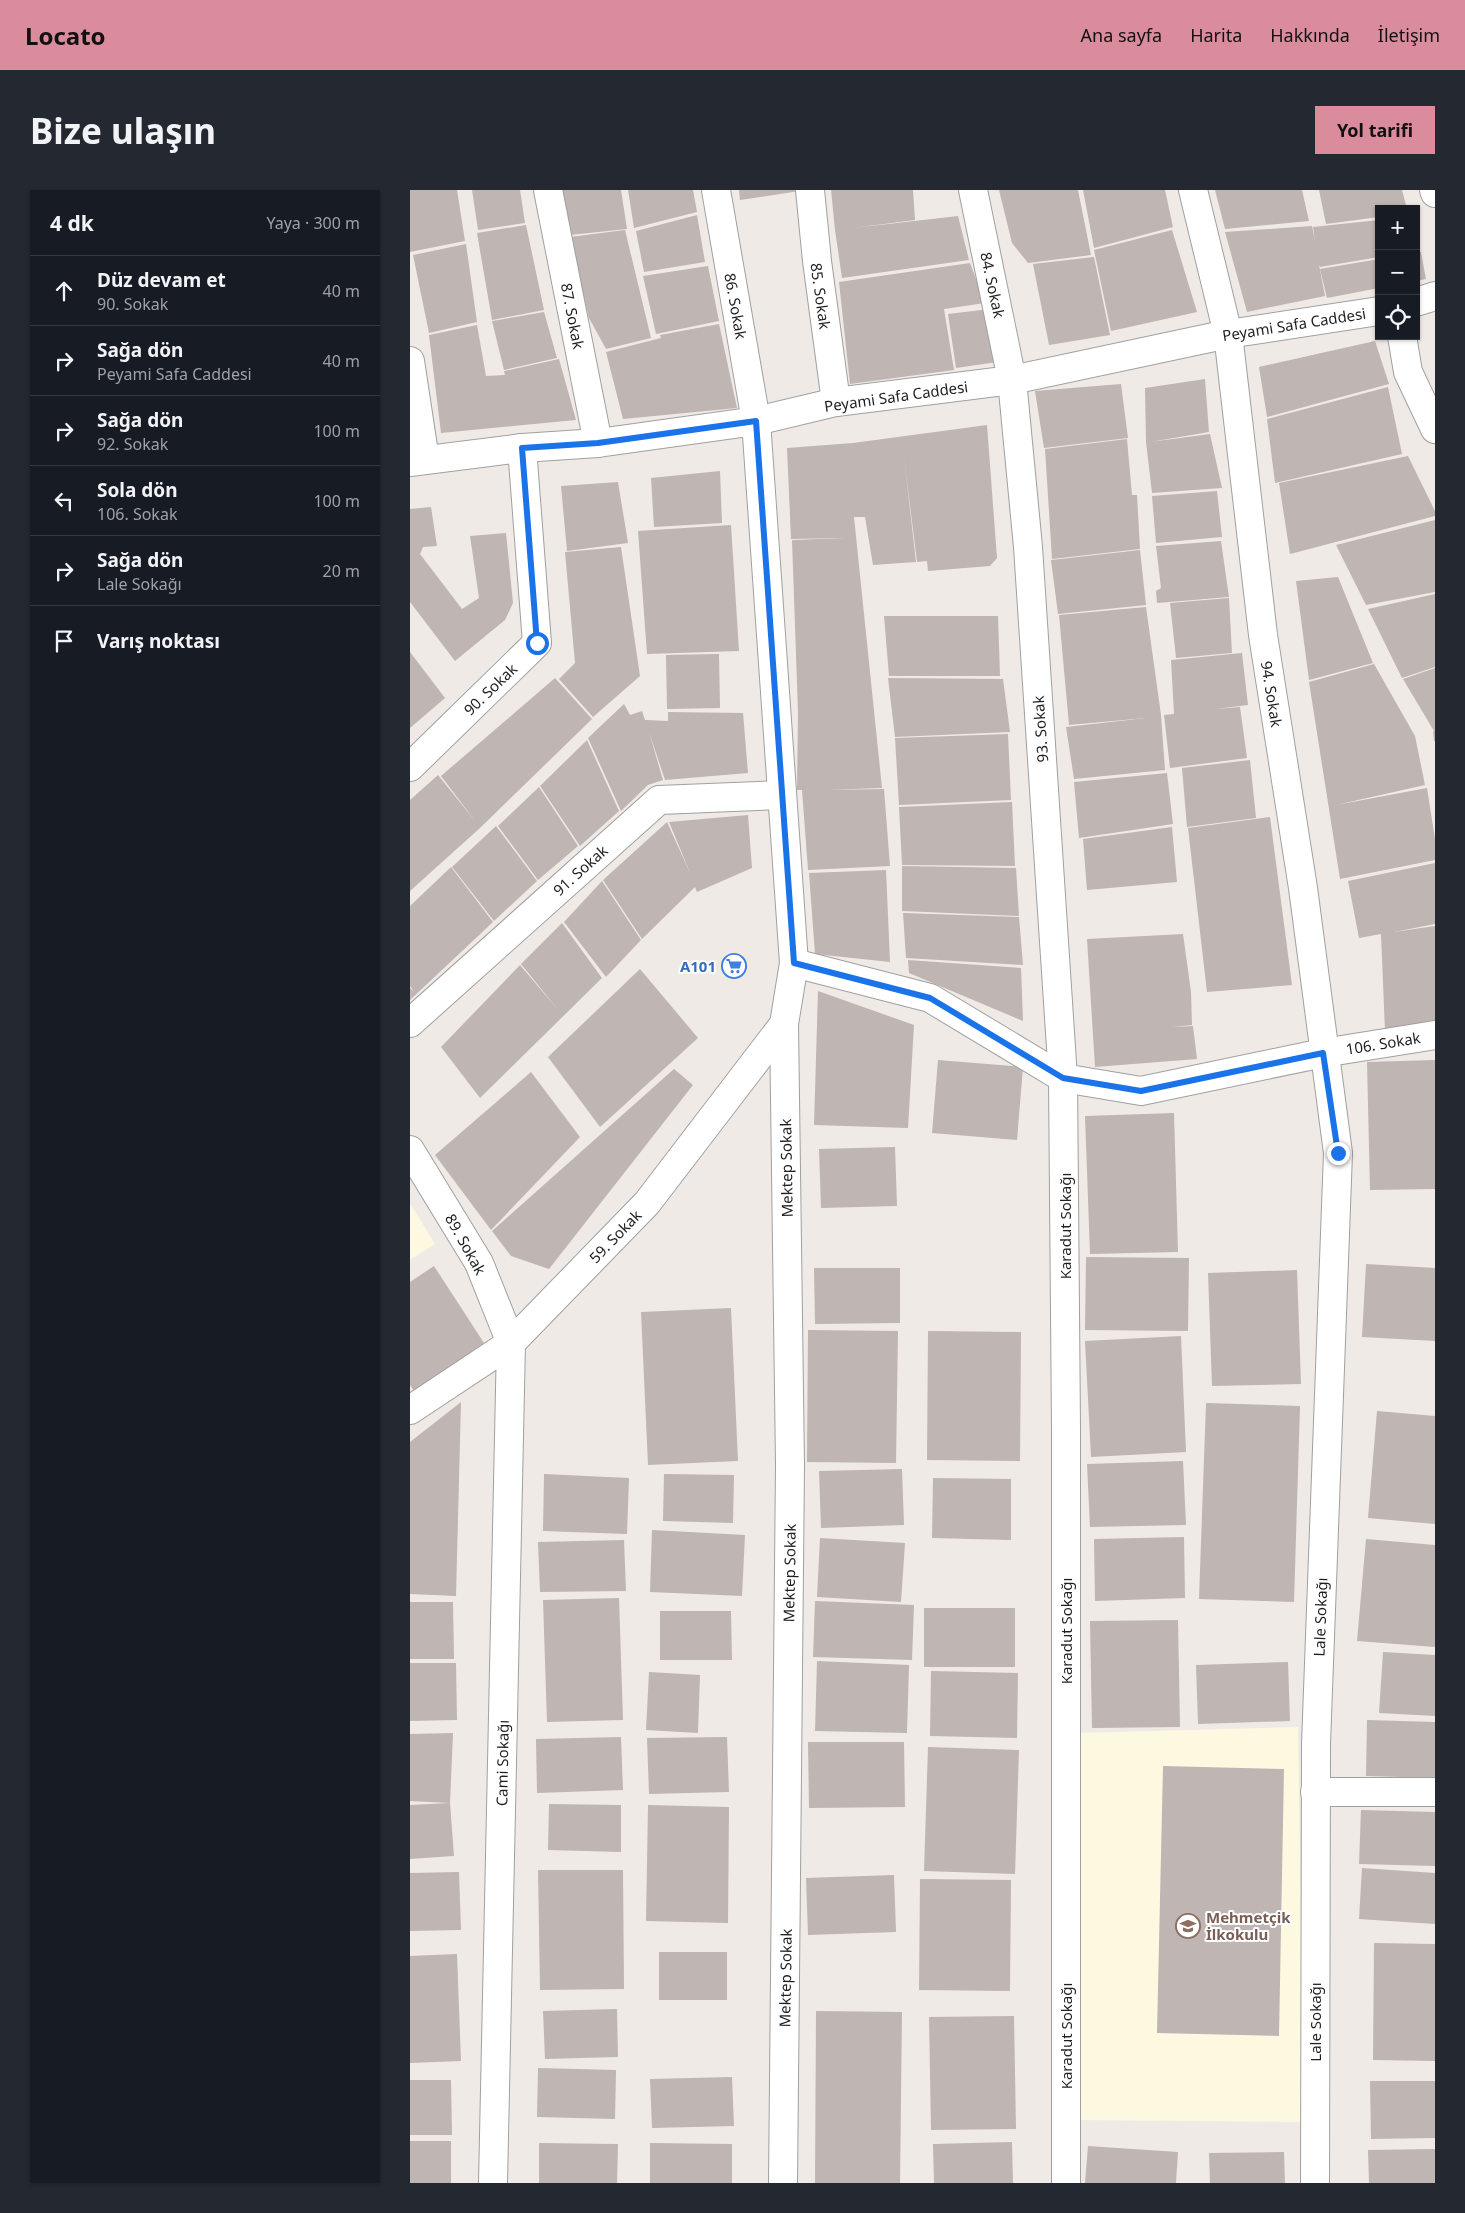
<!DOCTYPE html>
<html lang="tr">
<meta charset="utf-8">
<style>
body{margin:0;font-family:"Noto Sans",sans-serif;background:#242831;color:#f1f3f6}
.controls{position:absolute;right:15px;top:15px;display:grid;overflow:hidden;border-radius:0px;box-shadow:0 1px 4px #0004}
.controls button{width:45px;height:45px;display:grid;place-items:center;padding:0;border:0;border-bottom:1px solid #363941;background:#171b24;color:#f1f3f6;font:25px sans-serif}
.stop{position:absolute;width:15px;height:15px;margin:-11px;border:4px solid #1a73e8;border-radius:50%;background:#fff}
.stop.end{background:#1a73e8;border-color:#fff;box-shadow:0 1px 5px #0008}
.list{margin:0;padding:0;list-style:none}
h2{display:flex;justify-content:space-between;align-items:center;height:65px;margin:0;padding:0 20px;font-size:21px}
h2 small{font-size:16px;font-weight:400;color:#9ea1a6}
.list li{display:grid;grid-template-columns:32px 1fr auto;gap:15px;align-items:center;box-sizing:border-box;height:70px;padding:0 20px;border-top:1px solid #363941}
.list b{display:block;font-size:19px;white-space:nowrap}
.list p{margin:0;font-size:16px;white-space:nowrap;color:#9ea1a6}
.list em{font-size:16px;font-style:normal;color:#9ea1a6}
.icon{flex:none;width:28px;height:28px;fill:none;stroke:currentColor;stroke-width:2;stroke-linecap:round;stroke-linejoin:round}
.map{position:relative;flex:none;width:1025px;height:1993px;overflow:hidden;border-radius:0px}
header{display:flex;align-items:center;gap:30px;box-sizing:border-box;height:70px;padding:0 25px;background:#da8c9c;color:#111}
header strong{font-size:24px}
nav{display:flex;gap:28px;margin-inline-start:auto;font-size:18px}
.intro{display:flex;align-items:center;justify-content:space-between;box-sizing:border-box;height:120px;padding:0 30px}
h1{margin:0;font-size:35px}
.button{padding:12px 22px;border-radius:0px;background:#da8c9c;color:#111;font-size:18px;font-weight:700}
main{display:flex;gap:30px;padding:0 30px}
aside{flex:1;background:#171b24;border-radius:0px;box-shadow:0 1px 4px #0004}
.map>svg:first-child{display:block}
.education{fill:#fdf8e0}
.building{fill:#bfb5b2}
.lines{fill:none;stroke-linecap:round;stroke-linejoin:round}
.minor-casing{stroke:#a0a0a0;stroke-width:30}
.tertiary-casing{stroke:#a0a0a0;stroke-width:30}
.minor{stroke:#fff;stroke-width:28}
.tertiary{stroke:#fff;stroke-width:28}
.route{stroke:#1a73e8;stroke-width:6}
.labels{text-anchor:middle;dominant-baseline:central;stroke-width:4;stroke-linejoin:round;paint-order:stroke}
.street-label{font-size:15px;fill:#1f1f1f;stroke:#fff}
.shop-label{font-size:15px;font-weight:bold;fill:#366cbe;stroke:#fff;text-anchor:end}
.education-label{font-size:15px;font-weight:bold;fill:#785e54;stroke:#fff;text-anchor:start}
</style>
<header>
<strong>Locato</strong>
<nav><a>Ana sayfa</a><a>Harita</a><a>Hakkında</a><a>İletişim</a></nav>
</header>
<div class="intro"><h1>Bize ulaşın</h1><a class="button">Yol tarifi</a></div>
<main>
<aside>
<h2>4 dk<small>Yaya · 300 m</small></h2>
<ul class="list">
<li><svg class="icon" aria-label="ahead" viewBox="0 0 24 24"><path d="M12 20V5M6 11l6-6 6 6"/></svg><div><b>Düz devam et</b><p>90. Sokak</p></div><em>40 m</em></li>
<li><svg class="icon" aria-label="right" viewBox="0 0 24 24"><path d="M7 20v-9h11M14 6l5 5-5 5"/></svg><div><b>Sağa dön</b><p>Peyami Safa Caddesi</p></div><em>40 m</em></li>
<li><svg class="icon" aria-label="right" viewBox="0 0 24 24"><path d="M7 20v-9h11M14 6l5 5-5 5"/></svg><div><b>Sağa dön</b><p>92. Sokak</p></div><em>100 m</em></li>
<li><svg class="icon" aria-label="left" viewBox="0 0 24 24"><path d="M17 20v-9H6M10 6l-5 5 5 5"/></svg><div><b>Sola dön</b><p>106. Sokak</p></div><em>100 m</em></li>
<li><svg class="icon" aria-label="right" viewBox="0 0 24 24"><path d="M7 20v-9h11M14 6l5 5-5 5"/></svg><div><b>Sağa dön</b><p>Lale Sokağı</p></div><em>20 m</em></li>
<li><svg class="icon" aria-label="arrive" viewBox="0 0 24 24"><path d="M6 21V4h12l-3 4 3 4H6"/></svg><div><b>Varış noktası</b></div></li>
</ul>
</aside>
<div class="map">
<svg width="1025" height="1993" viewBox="0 0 1025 1993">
<rect width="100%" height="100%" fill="#efeae5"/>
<g class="education">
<path d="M 0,1013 L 25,1054 L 0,1070 Z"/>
<path d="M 888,1537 L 894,1932 L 663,1930 L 668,1543 Z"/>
</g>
<g class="building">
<path d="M 0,0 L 47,0 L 55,51 L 0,62 Z"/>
<path d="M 62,0 L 110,0 L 115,33 L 68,40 Z"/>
<path d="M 153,0 L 211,0 L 217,39 L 160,45 Z"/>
<path d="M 218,0 L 283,0 L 287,22 L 224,38 Z"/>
<path d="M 329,0 L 389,0 L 390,1 L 330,10 Z"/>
<path d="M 421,0 L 503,0 L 505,30 L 443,38 L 548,26 L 559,70 L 432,88 L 425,40 Z"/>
<path d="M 589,0 L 668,0 L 681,65 L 618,73 L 602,53 Z"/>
<path d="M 673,0 L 755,0 L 763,37 L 684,58 Z"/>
<path d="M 805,0 L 892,0 L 899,31 L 815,39 Z"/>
<path d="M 909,0 L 992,0 L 997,19 L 969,19 L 969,27 L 916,34 Z"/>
<path d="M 287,25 L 295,72 L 234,82 L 226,41 Z"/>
<path d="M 969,30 L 969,67 L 910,77 L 909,75 L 915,106 L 837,122 L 815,42 L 902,36 L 905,51 L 903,37 Z"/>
<path d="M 116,35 L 134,120 L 82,130 L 67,43 Z"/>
<path d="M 215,40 L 241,148 L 196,159 L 179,128 L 160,47 Z"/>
<path d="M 762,40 L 787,122 L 701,141 L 684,60 Z"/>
<path d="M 56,54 L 67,132 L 19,143 L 3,65 Z"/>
<path d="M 1006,62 L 1011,62 L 1016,89 L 1006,91 Z"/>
<path d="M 684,67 L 700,145 L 639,155 L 623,74 Z"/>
<path d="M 969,69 L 969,98 L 917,108 L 910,79 Z"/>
<path d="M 560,73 L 575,113 L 534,119 L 544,180 L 440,194 L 429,92 Z"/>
<path d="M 298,76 L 309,131 L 246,144 L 233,86 Z"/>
<path d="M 580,119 L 594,171 L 546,178 L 538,124 Z"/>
<path d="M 134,122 L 147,168 L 94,180 L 82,131 Z"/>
<path d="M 309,134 L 327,218 L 213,229 L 196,162 L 251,148 L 250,145 Z"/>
<path d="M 67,135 L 76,186 L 95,185 L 94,181 L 149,169 L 166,230 L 31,243 L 19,145 Z"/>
<path d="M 965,151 L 979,194 L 857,227 L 849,177 Z"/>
<path d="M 795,189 L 799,242 L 740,252 L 800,244 L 812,298 L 742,303 L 736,252 L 735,198 Z"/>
<path d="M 711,194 L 718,248 L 634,258 L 625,201 Z"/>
<path d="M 978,197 L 992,264 L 865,293 L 857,229 Z"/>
<path d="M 577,235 L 587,368 L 580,376 L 518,381 L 517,371 L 507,372 L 494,267 L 506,372 L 463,375 L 455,327 L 444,327 L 472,598 L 416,600 L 474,599 L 480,676 L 398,680 L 392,600 L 387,600 L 388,522 L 382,350 L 435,348 L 381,349 L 377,258 L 443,253 Z"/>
<path d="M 717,249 L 722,305 L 727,305 L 730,359 L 642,369 L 635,259 Z"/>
<path d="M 998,266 L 1025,321 L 1025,326 L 880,364 L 869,293 Z"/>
<path d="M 310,281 L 312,333 L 244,337 L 241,288 Z"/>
<path d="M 208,292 L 218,353 L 157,361 L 151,296 Z"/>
<path d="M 807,301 L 812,347 L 746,353 L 742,306 Z"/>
<path d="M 21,317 L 27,356 L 13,357 L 10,364 L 52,419 L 69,408 L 60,346 L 96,343 L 103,413 L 95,430 L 45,471 L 0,412 L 0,319 Z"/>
<path d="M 1025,330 L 1025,402 L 956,415 L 926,355 Z"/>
<path d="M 321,335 L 329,461 L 237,464 L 228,341 Z"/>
<path d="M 811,351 L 819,407 L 747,413 L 746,401 L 751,398 L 746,356 Z"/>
<path d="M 211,357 L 230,486 L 183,527 L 149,489 L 165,473 L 155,362 Z"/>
<path d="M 730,360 L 736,415 L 648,424 L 641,370 Z"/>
<path d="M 928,387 L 963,473 L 899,490 L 886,391 Z"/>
<path d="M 1025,404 L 1025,477 L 992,488 L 958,419 Z"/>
<path d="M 819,408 L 822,463 L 766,468 L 760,413 Z"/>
<path d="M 736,417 L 751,525 L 755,580 L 664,589 L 656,537 L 736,528 L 659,535 L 649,425 Z"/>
<path d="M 474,426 L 588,426 L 590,486 L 479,486 Z"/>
<path d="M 0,462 L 35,508 L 0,538 Z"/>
<path d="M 832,463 L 838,515 L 805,519 L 830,517 L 837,568 L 760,578 L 754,525 L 764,524 L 761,470 Z"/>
<path d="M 309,464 L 310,518 L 257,519 L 256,465 Z"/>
<path d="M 964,474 L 1005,546 L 1015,595 L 926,615 L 1017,598 L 1025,649 L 1025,670 L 930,689 L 899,492 Z"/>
<path d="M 1025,478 L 1025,551 L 1024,551 L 1023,542 L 1024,541 L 993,489 Z"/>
<path d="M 145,488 L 182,529 L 70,638 L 0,701 L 0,610 L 28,585 L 66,632 L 31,586 Z"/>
<path d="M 478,488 L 593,489 L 600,542 L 485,547 Z"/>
<path d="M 214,514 L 220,525 L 232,521 L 235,530 L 258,531 L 258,522 L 333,523 L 338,583 L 255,590 L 239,542 L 253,590 L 238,595 L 211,621 L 178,548 Z"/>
<path d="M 598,544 L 601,610 L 489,615 L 485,548 Z"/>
<path d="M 177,550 L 209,621 L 170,656 L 130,596 Z"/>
<path d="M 840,570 L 846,628 L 777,637 L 772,578 Z"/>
<path d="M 757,583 L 763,634 L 669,648 L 664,592 Z"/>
<path d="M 129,597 L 168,656 L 128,690 L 88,636 Z"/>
<path d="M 602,612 L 605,676 L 492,675 L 489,617 Z"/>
<path d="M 338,625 L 342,678 L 287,702 L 285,697 L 232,749 L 193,690 L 257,632 L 281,685 L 259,632 Z"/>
<path d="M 860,627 L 882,795 L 797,802 L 778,638 Z"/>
<path d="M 86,636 L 127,691 L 84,731 L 42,677 Z"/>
<path d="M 762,637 L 767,692 L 677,700 L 673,649 Z"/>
<path d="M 1025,673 L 1025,734 L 984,742 L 1025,736 L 1025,836 L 975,841 L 971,744 L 949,748 L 938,691 Z"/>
<path d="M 492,676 L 606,678 L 609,726 L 492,721 Z"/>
<path d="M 41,677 L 83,732 L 0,810 L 0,798 L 4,802 L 0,796 L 0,716 Z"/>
<path d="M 476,680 L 480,772 L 405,764 L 399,683 Z"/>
<path d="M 192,691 L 231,750 L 196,787 L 154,732 Z"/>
<path d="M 493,723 L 609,727 L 613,775 L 496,768 Z"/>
<path d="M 152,733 L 192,788 L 70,908 L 31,857 L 110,775 L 149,821 L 111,774 Z"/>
<path d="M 773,744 L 781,802 L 782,835 L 762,837 L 783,836 L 787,869 L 685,877 L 677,749 Z"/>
<path d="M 498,770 L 611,778 L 613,831 L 499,783 Z"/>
<path d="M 230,779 L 288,848 L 190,937 L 138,867 Z"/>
<path d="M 408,801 L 504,835 L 498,938 L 404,935 Z"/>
<path d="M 528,870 L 613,877 L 607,950 L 522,943 Z"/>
<path d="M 1025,870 L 1025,999 L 960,1000 L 957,872 Z"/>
<path d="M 264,879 L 283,895 L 139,1079 L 101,1066 L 82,1041 Z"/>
<path d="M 121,882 L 170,947 L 81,1040 L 25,965 Z"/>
<path d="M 764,923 L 768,1062 L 680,1064 L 675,926 Z"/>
<path d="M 485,957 L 487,1016 L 411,1018 L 409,959 Z"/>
<path d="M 676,1067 L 779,1068 L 778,1141 L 675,1140 Z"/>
<path d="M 956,1074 L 1025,1078 L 1025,1151 L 952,1147 Z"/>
<path d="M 24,1076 L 74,1153 L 4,1201 L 0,1195 L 0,1092 Z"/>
<path d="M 404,1078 L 490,1078 L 490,1133 L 405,1134 Z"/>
<path d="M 887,1080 L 891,1194 L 802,1196 L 798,1083 Z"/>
<path d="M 321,1118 L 328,1271 L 238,1275 L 231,1122 Z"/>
<path d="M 398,1140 L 488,1141 L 486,1273 L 397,1272 Z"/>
<path d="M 518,1141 L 611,1142 L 610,1271 L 517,1270 Z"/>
<path d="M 771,1146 L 776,1262 L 681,1267 L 675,1151 Z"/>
<path d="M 51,1212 L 46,1406 L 0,1404 L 0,1252 Z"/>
<path d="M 796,1213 L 890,1216 L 884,1412 L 789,1409 Z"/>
<path d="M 967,1221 L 1025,1226 L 1025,1334 L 958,1328 Z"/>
<path d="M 773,1271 L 776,1335 L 680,1337 L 677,1274 Z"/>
<path d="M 492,1279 L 494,1335 L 411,1338 L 409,1281 Z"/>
<path d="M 134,1284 L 219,1288 L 217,1344 L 133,1341 Z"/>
<path d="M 254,1284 L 324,1285 L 323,1333 L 253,1331 Z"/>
<path d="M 523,1288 L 601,1289 L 601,1350 L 522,1348 Z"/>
<path d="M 242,1340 L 335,1345 L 332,1406 L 240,1402 Z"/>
<path d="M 774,1347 L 775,1408 L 685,1411 L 684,1349 Z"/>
<path d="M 410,1348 L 495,1353 L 491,1412 L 407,1407 Z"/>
<path d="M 956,1349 L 1025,1355 L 1025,1457 L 947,1451 Z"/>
<path d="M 214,1350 L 216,1401 L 130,1402 L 128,1352 Z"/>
<path d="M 209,1408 L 213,1530 L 137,1532 L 133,1410 Z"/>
<path d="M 405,1411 L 504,1415 L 502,1470 L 403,1467 Z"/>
<path d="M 0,1412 L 43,1412 L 44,1469 L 0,1469 Z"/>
<rect x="514" y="1418" width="91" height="59"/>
<path d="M 250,1421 L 321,1421 L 322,1470 L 250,1470 Z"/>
<path d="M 768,1430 L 770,1537 L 682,1538 L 680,1431 Z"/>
<path d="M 973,1462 L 1025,1465 L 1025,1526 L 969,1523 Z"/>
<path d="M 407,1471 L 499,1475 L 497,1543 L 405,1541 Z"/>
<path d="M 878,1472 L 880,1531 L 788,1534 L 786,1475 Z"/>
<path d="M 0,1473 L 46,1473 L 47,1530 L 0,1531 Z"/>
<path d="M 521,1481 L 608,1483 L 607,1548 L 520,1546 Z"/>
<path d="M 239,1482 L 290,1485 L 288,1543 L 236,1540 Z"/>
<path d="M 957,1530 L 1025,1532 L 1025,1588 L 956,1586 Z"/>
<path d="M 43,1543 L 40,1613 L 44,1666 L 0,1669 L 0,1615 L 40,1613 L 0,1611 L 0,1544 Z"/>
<path d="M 211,1547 L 213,1600 L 127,1603 L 126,1549 Z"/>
<path d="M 317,1547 L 319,1602 L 239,1604 L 237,1548 Z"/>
<path d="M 398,1552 L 494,1552 L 495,1617 L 399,1618 Z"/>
<path d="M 518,1557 L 609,1560 L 605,1684 L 514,1681 Z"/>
<path d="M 753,1576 L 874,1579 L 869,1846 L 747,1843 Z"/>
<path d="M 139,1614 L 211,1615 L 211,1662 L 138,1660 Z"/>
<path d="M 238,1615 L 319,1617 L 318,1733 L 236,1731 Z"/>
<path d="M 951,1620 L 1025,1622 L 1025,1676 L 949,1674 Z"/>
<path d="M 952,1678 L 1025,1683 L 1025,1734 L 949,1729 Z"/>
<path d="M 128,1680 L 213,1680 L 214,1799 L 130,1800 Z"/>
<path d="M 49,1682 L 51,1740 L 0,1741 L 0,1683 Z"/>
<path d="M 484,1685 L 486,1742 L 398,1745 L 396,1688 Z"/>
<path d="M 510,1689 L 601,1690 L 600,1801 L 509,1800 Z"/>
<path d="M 964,1753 L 1025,1754 L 1025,1871 L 963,1870 Z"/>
<rect x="249" y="1762" width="68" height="48"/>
<path d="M 47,1764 L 51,1871 L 0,1873 L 0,1766 Z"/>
<path d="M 207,1819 L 208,1867 L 135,1869 L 133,1821 Z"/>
<path d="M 406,1821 L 492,1822 L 490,1993 L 405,1993 Z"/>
<path d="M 604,1826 L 606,1939 L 521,1940 L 519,1827 Z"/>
<path d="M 128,1878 L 206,1880 L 205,1929 L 127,1927 Z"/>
<path d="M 322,1887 L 324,1936 L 242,1938 L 240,1889 Z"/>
<path d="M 0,1890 L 41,1890 L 42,1945 L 0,1945 Z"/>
<path d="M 960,1891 L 1025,1891 L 1025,1948 L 961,1949 Z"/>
<rect x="0" y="1951" width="41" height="42"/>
<path d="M 602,1952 L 603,1993 L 524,1993 L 523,1954 Z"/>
<path d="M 129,1953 L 208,1954 L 207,1993 L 129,1993 Z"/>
<path d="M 240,1953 L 322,1954 L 322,1993 L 240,1993 Z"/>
<path d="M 678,1956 L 768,1962 L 766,1993 L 675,1993 Z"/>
<path d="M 1025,1959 L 1025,1993 L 959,1993 L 958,1960 Z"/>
<path d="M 874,1962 L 875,1993 L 800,1993 L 799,1963 Z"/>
</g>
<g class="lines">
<defs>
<g id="minor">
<path d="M 138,0 L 188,253"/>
<path d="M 306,0 L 346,231 L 384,773 L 374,834 L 380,1275 L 373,1993"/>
<path d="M 400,0 L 407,71 L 426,212"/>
<path d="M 563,0 L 602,190 L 618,357 L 653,888 L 656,1238 L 656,1993"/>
<path d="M 783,0 L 818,144 L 853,445 L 893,698 L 928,963 L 906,1554 L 905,1993"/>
<path d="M 1024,0 L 1025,3"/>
<path d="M 1006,112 L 1025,106"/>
<path d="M 992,146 L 998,182 L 1025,239"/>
<path d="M 0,171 L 15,270"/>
<path d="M 0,272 L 112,258 L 188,253 L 346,231 L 426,212 L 602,190 L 818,144 L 969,121"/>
<path d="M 0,577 L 127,453 L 112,258"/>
<path d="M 384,773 L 520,808 L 653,888 L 731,901 L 913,863 L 1025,845"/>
<path d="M 0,833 L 249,610 L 372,605"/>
<path d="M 0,960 L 69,1073 L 101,1153 L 83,1993"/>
<path d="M 905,1602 L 1025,1602"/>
</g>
<path id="tertiary" d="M 0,1220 L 101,1153 L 237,1013 L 374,834"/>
</defs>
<use href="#minor" class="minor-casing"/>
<use href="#tertiary" class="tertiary-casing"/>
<use href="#minor" class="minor"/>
<use href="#tertiary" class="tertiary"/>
</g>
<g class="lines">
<path class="route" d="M 127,453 L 112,258 L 188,253 L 346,231 L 384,773 L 520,808 L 653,888 L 731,901 L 913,863 L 928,963"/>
</g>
<defs>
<symbol id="supermarket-ring" viewBox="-11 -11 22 22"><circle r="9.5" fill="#fff" stroke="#3f7fe0" stroke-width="1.5"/><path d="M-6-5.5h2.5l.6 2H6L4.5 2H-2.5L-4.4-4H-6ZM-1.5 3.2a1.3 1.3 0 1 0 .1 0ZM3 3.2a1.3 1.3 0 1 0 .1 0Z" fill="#3f7fe0"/></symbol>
<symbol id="school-ring" viewBox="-11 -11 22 22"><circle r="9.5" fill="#fff" stroke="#8d6e63" stroke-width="1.5"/><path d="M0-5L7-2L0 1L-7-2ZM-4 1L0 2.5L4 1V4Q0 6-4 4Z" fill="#8d6e63"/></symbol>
</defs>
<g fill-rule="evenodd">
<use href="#supermarket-ring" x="310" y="762" width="28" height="28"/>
<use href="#school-ring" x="764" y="1722" width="28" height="28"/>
</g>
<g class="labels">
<g class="street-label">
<text transform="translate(583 95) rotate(78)">84. Sokak</text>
<text transform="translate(411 106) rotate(82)">85. Sokak</text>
<text transform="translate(326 116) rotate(80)">86. Sokak</text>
<text transform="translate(163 126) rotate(79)">87. Sokak</text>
<text transform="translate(884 134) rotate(-9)">Peyami Safa Caddesi</text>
<text transform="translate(486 206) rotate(-8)">Peyami Safa Caddesi</text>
<text transform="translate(80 499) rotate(-44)">90. Sokak</text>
<text transform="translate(862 504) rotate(81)">94. Sokak</text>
<text transform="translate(630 539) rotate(-94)">93. Sokak</text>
<text transform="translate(170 680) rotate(-42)">91. Sokak</text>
<text transform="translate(973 853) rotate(-9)">106. Sokak</text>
<text transform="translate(376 978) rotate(-91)">Mektep Sokak</text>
<text transform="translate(655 1036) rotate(-90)">Karadut Sokağı</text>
<text transform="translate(205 1046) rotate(-46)">59. Sokak</text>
<text transform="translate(56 1054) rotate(61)">89. Sokak</text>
<text transform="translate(379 1383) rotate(-89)">Mektep Sokak</text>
<text transform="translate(910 1427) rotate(-88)">Lale Sokağı</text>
<text transform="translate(656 1441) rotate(-90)">Karadut Sokağı</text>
<text transform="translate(92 1573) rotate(-89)">Cami Sokağı</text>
<text transform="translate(375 1788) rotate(-89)">Mektep Sokak</text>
<text transform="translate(905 1832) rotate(-90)">Lale Sokağı</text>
<text transform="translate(656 1846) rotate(-90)">Karadut Sokağı</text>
</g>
<g class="shop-label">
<text x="306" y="776">A101</text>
</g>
<g class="education-label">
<text x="796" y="1727">Mehmetçik<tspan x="796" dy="17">İlkokulu</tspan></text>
</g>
</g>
</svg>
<div class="controls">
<button>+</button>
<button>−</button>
<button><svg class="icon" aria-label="locate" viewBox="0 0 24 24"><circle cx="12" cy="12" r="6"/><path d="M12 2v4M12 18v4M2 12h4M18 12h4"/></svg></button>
</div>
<div class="stop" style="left:127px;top:453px"></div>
<div class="stop end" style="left:928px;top:963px"></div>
</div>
</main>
